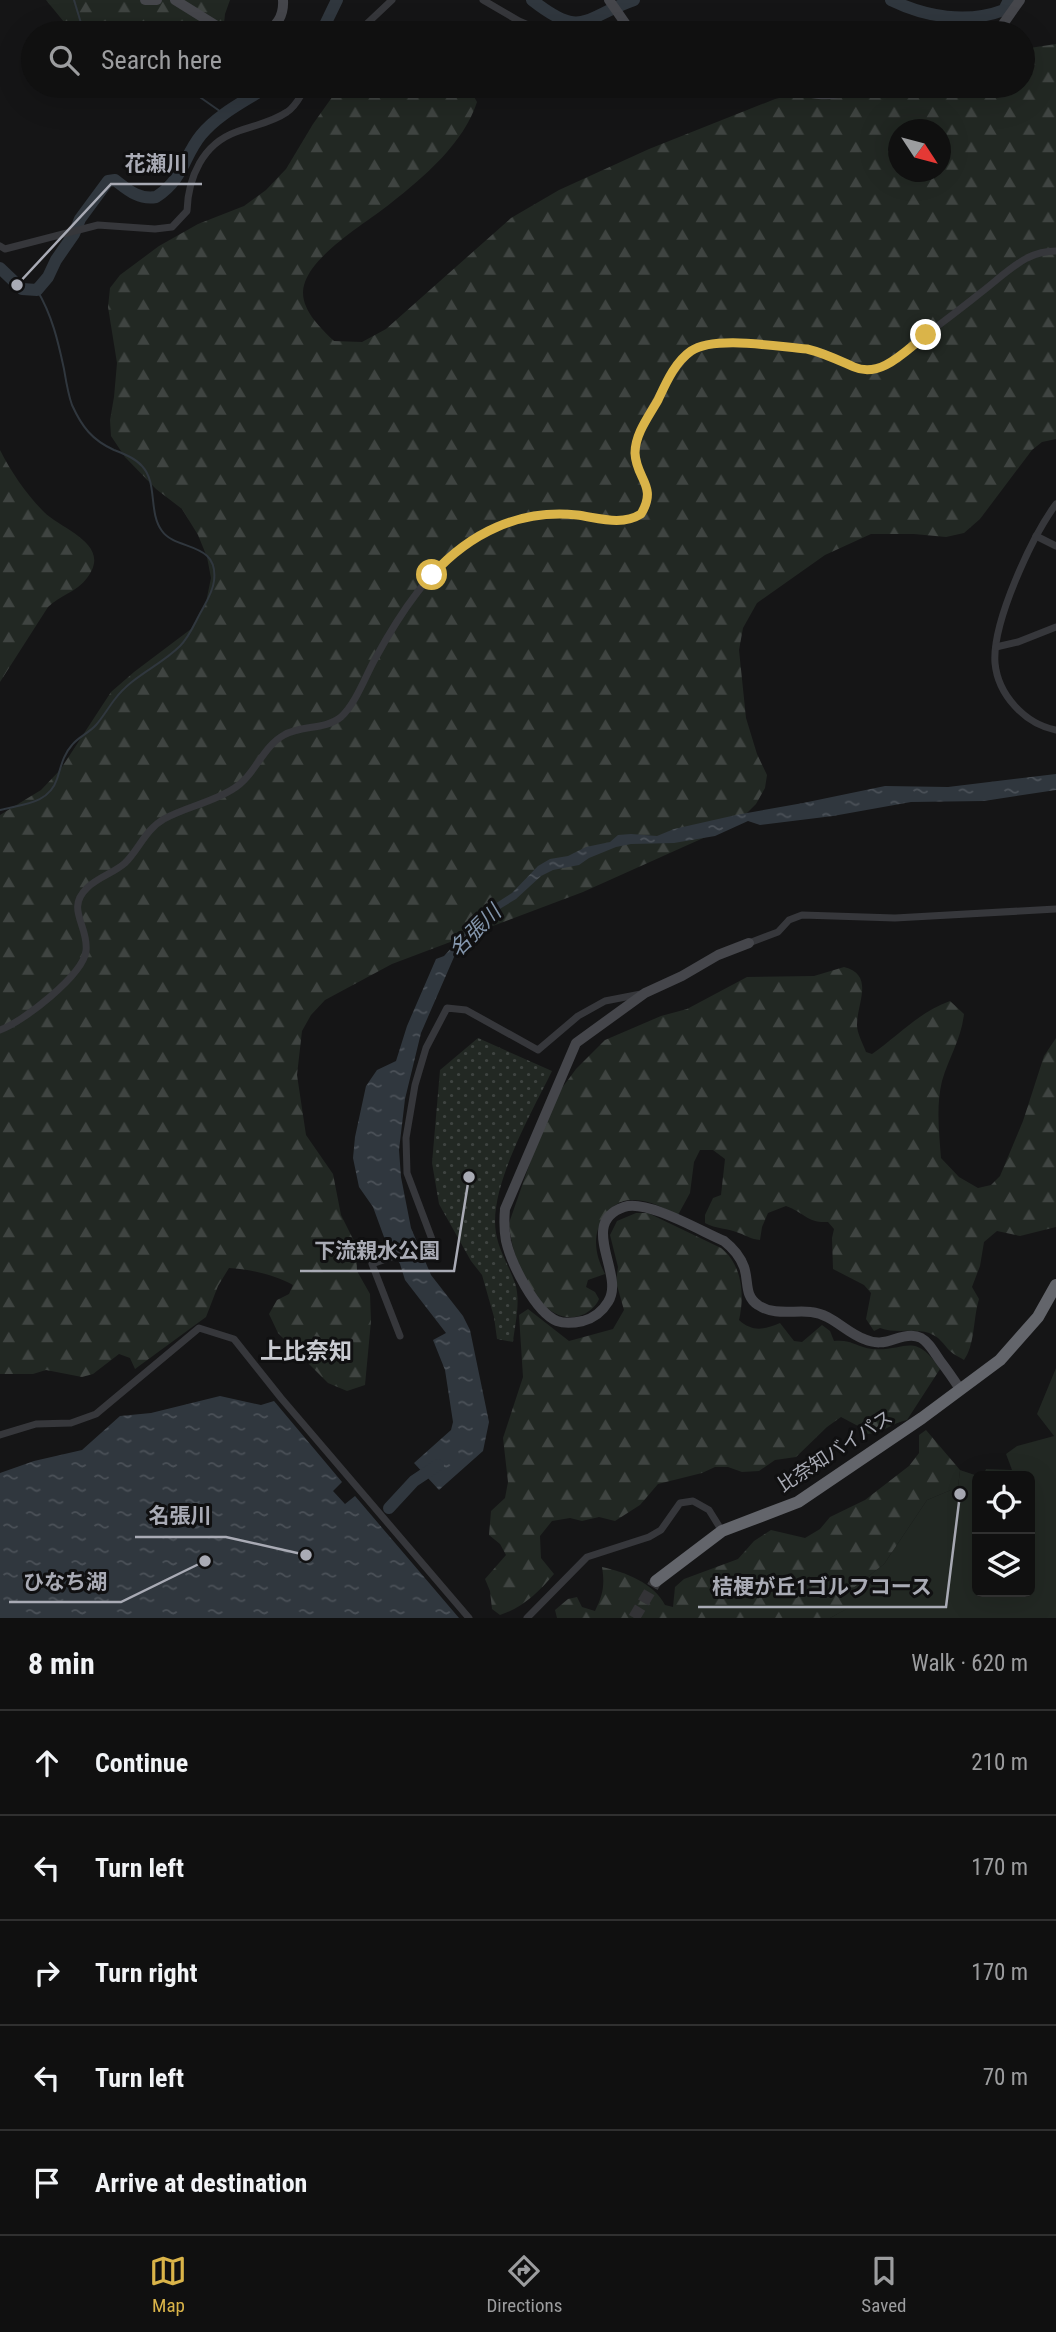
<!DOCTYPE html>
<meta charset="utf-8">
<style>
body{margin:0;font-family:"Roboto Condensed","Noto Sans JP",sans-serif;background:#1e1e1e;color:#f1f3f6}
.controls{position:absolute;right:21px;bottom:21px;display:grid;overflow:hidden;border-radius:10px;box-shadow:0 7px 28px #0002}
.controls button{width:63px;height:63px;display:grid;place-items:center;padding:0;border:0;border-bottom:2px solid #303030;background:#101010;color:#f1f3f6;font:35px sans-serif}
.compass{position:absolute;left:888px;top:119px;width:63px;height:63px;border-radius:50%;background:#101010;box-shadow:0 7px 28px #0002;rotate:126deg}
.stop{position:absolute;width:21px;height:21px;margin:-16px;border:5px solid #dab449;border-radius:50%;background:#fff}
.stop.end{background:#dab449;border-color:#fff;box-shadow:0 2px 7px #0008}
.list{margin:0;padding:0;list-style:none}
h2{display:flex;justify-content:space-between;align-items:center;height:91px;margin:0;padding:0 28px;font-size:30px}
h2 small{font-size:23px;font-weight:400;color:#9c9d9f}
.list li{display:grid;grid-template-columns:46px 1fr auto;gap:21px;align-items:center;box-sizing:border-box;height:105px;padding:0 28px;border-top:2px solid #303030}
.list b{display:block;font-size:26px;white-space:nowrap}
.list em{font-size:23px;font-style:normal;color:#9c9d9f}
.icon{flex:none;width:38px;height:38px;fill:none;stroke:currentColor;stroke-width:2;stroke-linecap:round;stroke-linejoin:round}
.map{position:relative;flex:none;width:1056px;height:1618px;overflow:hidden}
.search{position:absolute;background:#101010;box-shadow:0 7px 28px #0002;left:21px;right:21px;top:21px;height:77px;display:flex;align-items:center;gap:18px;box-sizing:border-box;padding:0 24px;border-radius:38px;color:#9c9d9f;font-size:26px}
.sheet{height:616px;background:#101010}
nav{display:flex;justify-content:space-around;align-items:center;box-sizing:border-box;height:98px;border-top:2px solid #303030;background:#101010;font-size:19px;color:#9c9d9f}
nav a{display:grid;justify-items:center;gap:4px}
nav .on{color:#dab449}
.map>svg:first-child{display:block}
.grass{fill:#222823}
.forest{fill:url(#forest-firs);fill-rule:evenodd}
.park{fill:url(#park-dots)}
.water{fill:url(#water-ripples)}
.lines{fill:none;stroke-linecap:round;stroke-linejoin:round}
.stream{stroke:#30373e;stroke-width:2}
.river{stroke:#30373e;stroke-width:12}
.highway-tunnel{stroke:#333336;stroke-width:12;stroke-dasharray:12 6;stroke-linecap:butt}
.street{stroke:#36373b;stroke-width:7}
.secondary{stroke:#45464b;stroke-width:10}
.highway{stroke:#63656b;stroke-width:12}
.route{stroke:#dab449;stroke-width:9}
.labels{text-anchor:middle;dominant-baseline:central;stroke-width:6;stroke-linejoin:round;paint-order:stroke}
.street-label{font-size:19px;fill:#a9abb5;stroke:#101011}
.water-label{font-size:21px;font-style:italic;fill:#8496ac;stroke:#101011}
.quarter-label{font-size:23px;font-weight:bold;fill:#c9cbd1;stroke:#101011}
.leader{fill:none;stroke:#a9abb5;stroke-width:2.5}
.callout-dot{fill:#a9abb5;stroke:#101011;stroke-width:2.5}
.callout-label{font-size:21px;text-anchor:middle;font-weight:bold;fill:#a9abb5;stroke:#101011;stroke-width:6;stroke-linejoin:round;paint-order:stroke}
</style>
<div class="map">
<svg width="1056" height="1618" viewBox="0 0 1056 1618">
<defs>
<pattern id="forest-firs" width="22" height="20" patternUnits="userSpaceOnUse" patternTransform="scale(1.75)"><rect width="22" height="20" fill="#222823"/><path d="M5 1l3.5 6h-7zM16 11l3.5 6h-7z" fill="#3f4441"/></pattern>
<pattern id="park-dots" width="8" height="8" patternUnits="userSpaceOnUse" patternTransform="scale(1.75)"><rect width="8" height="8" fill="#222823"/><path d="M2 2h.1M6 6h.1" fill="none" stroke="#3f4441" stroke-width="1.8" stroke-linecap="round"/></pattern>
<pattern id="water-ripples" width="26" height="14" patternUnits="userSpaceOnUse" patternTransform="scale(1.75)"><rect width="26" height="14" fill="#30373e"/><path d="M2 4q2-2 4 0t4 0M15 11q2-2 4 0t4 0" fill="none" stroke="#4b5158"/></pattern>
</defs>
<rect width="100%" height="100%" fill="#151516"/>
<path class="grass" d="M 1056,1368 L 1056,1618 L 830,1618 L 853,1605 L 852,1589 L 884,1564 L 927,1500 L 958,1487 L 960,1470 L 978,1476 L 977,1592 L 1030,1592 L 1030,1476 L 983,1476 L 986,1469 L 1012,1470 L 1006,1454 L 1017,1446 L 1054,1436 L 1037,1414 Z"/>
<g class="forest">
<path d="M 46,0 L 230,0 L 225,14 L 223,33 L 73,33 Z"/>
<path d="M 1056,44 L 1056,439 L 1042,442 L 1032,450 L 980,519 L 964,533 L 946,537 L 914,534 L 871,534 L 825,555 L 757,603 L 743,628 L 739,650 L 746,718 L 757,754 L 767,775 L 765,788 L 756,804 L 743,817 L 710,835 L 583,892 L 392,964 L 325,1000 L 311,1015 L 302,1031 L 297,1075 L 306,1135 L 333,1174 L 341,1215 L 356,1245 L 357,1271 L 370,1294 L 371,1321 L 365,1385 L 347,1391 L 328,1383 L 278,1333 L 269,1314 L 277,1300 L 289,1294 L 293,1285 C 276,1275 249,1269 229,1268 L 218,1286 L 206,1317 L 135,1369 L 130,1358 L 119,1354 L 93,1374 L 82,1377 L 46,1370 L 33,1374 L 0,1374 L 0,815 L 41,790 L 60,770 L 111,692 L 134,672 L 191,629 L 206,602 L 211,578 L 207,557 L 198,535 L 182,509 L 156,489 L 125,457 L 111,436 L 110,420 L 114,397 L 117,363 L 108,307 L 110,288 L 120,275 L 159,246 L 198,224 L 244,206 L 266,190 L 286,169 L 313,124 L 340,86 L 468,86 L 477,102 C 464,143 424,177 391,203 C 366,223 316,252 305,282 C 296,306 320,327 334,341 L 362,342 L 386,329 L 511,218 L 559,190 L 649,149 L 775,99 L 829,86 L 1023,86 L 1023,49 ZM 898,130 L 940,130 L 940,172 L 898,172 Z"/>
<path d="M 0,450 C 11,472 27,495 44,512 C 62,530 113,544 87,578 C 77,592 60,595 48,607 L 0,682 Z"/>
<path d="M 844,967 C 875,975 857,1003 857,1025 C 857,1033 863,1044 866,1052 L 872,1054 C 898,1036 919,1012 950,1001 L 964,1014 C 961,1040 949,1057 942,1081 C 936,1106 939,1132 941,1158 L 959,1177 L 978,1188 L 991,1185 L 1000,1176 L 1023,1121 L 1044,1056 L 1056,1038 L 1056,1227 L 1020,1236 L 997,1231 L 984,1242 L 980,1266 L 972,1287 L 979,1299 C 973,1319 975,1345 964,1360 C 960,1357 954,1355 950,1351 C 943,1344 940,1337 929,1333 C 913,1328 896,1334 880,1328 L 874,1331 L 866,1319 L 871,1293 L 864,1285 L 833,1269 L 832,1238 L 834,1229 L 828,1222 C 807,1223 805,1213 786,1206 L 768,1213 L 762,1227 L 760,1240 C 751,1239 747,1236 739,1233 C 728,1228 716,1229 705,1223 L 705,1215 L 713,1198 L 721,1195 L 725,1159 L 713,1150 L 700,1150 L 694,1162 L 690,1193 L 678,1215 C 663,1208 649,1199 631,1200 C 611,1200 596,1223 596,1242 C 596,1254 600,1264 605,1274 L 588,1280 L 586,1287 L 595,1292 L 599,1299 C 596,1307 587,1314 579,1316 C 538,1328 510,1254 509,1223 L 546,1117 L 559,1092 L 576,1069 L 605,1040 L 661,1016 L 687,1009 L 747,977 L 814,976 Z"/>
<path d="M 636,1213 L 648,1213 L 721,1248 C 742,1264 745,1295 739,1320 C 752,1332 764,1330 780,1323 L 794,1341 L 802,1342 L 822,1325 L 830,1331 L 834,1341 C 851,1339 857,1347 872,1349 C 906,1352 914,1330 940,1369 L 907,1420 C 892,1423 883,1433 868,1434 L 858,1426 L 841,1417 L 827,1427 L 796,1457 L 775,1460 L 759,1471 L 742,1472 L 728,1467 L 715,1467 L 702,1473 L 658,1484 L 640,1505 L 615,1521 L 599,1517 L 582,1521 L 570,1518 L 552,1521 L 540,1536 L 541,1558 L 554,1574 C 539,1592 522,1608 500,1615 L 492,1609 L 490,1591 L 485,1579 L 506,1555 L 500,1544 L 489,1535 L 491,1511 L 505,1498 L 508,1482 L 503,1438 L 523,1377 L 519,1315 L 528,1309 L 569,1341 L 613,1329 L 624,1310 L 616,1282 L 618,1267 L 610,1235 L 617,1221 Z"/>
<path d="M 926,1430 L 960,1470 L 958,1487 L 927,1500 L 884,1564 L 852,1589 L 854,1605 L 830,1618 L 557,1618 L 555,1610 L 568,1599 L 577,1597 L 582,1607 L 595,1611 C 603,1595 605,1585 602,1567 C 625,1572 654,1583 665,1605 L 673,1607 L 675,1587 L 684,1579 L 738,1559 L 754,1541 L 771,1530 L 805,1538 L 820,1529 L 830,1517 L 865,1500 L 909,1466 L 919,1453 L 919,1435 Z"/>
</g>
<path class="park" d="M 478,1038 L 552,1071 C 532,1112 488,1188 496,1233 C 499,1251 509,1266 515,1283 C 521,1301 515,1324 513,1342 L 497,1339 L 494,1317 L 482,1275 L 471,1261 L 439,1204 L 432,1163 L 440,1070 Z"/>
<g class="water">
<path d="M 1056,774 L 1056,790 L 984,801 L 911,802 L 833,816 L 760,825 L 748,821 L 715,836 L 674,843 L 631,844 L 616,847 L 589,858 L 579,865 L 553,870 L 541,876 L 516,899 L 488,916 L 454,957 L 421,1033 L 405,1099 L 399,1150 L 401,1177 L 411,1228 L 431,1275 L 463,1316 L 470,1330 L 489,1422 L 483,1451 L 439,1490 L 414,1463 L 451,1430 L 453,1422 L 445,1370 L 433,1340 L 446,1333 L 405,1280 L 400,1264 L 384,1237 L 373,1207 L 359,1187 L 353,1158 L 355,1137 L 366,1086 L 377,1070 L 396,1061 L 407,1026 L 436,959 L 444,956 L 487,909 L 512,893 L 538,866 L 550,859 L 568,856 L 586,847 L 610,842 L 618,835 L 631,834 L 657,836 L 674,829 L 736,815 L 803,803 L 885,786 L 948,787 Z"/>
<path d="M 220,1396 L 261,1405 L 274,1401 L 342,1482 L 333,1491 L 345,1504 L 355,1496 L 459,1618 L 0,1618 L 0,1473 L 34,1461 L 82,1450 L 120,1416 L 151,1413 Z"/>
</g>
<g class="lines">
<g class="stream">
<path d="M 74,0 L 84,33"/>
<path d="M 184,86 L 224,114"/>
<path d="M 0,810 C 22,804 49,804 57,779 C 61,767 63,755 72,745 C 78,737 89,733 96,725 C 103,717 108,708 115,699 C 132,676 160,666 180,646 C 190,636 195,622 202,610 C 207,601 213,591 214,581 C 219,541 176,551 162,531 C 148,512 158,483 142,466 C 135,458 124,454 114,450 C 92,440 82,427 72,405 C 68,394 66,381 64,369 C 58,341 52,315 37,290"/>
</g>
<g class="river">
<path d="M 532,0 C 583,40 582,18 634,0"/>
<path d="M 891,0 C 926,17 967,24 1004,10 L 1009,0"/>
<path d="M 321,33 L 337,0"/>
<path d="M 0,268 L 22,289 L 37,290 L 48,277 L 56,260 L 74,234 L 80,219 L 108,181 L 115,180 C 128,190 139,200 156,197 C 184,179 183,157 201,135 C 219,113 246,101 268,86"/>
<path d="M 389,1508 L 414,1481 L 438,1465"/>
</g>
<path class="highway-tunnel" d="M 634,1618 L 656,1581"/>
<g class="street">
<path d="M 483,0 L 519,21 L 547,33"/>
<path d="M 357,33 L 392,0"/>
<path d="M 0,246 L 5,249 L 98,225 L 155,229 L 172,227 L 187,211 C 188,177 203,144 236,132 C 254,125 271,123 287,112 C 296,107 301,94 307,86"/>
<path d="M 1056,504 C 1032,537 992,622 995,663 C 998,695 1025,724 1056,730"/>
<path d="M 1036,536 L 1056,546"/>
<path d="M 996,647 L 1018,642 L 1056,627"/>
<path d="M 749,943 L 778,932 L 789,920 L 802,915 L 895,918 L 1056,909"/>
<path d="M 0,1030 C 23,1022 83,975 86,951 C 89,926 65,909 87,888 C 98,877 114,873 125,863 C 139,849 146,829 164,819 C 186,807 213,802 233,789 C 255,776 262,747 284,735 C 301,725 325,730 341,717 C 356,703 365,677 375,659 C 399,615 431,565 474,539 C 496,525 519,518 545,515 C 555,515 565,514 575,515 C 593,516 625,529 640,514 C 661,494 634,473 635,451 C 636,430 677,359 695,349 C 714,339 798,345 821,352 C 842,359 861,377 884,366 C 895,361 904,352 914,344 C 936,327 958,311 979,294 C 995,282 1010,267 1027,258 C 1037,253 1046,251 1056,251"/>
<path d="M 400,1336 L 372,1264 L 433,1242 L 407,1173 L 406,1138 L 415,1085 L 426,1048 L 447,1008 L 466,1010 L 538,1050 L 578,1016 L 605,1001 L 641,994"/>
<path d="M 0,1435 L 36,1424 L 71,1423 L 96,1414 L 199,1328 L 234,1339 L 281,1398 L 469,1618"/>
<path d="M 527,1618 L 587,1557 L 649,1537 L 661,1530 L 680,1503 L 693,1501 L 709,1510 L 722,1531"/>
</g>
<g class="secondary">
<path d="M 145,0 L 157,0"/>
<path d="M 175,0 L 228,33"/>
<path d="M 609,0 L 632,33"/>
<path d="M 263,33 C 277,27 284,15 283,0"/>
<path d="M 991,33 L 1001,27 L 1020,0"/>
<path d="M 781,86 C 814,95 830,99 862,86"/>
<path d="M 749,943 L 718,955 L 682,976 L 645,993 L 576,1043 L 505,1209 C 504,1220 504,1230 506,1241 C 511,1263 535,1312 557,1321 C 565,1324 574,1323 583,1321 C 594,1318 602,1312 608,1302 C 626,1275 577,1223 624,1207 C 647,1199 702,1232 724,1241 C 733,1248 740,1256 744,1267 C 749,1281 744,1296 758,1305 C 774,1316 794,1310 811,1312 C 832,1314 845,1332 864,1339 C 875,1344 884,1343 895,1339 C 923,1329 927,1342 941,1362 C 948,1371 954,1380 960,1389"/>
</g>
<path class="highway" d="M 656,1581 L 722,1531 L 798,1502 L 922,1418 L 1000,1360 L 1038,1317 L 1056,1285"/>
</g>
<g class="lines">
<path class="route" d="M 432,575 C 470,533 519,509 577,515 C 599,518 622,526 641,514 C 658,486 636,479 635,453 C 635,434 649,416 658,400 C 666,383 675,362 691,351 C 715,335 778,347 807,349 C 824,353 838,360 854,367 C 881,379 906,350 926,335"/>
</g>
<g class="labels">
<g class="street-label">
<text transform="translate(835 1451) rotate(-33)">比奈知バイパス</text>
</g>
<g class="water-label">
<text transform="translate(475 931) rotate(-45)">名張川</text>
</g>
<g class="quarter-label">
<text x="306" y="1351">上比奈知</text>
</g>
</g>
<path class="leader" d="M17 285L111 184H202M469 1177L454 1271H300M306 1555L226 1537H135M205 1561L121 1602H9M960 1494L946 1607H698"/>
<g class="callout-dot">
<circle cx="17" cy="285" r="7"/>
<circle cx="469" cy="1177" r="7"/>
<circle cx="306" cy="1555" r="7"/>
<circle cx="205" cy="1561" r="7"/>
<circle cx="960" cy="1494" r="7"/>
</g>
<g class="callout-label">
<text x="156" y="171">花瀬川</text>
<text x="377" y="1258">下流親水公園</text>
<text x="180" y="1523">名張川</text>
<text x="65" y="1589">ひなち湖</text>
<text x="822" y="1594">桔梗が丘1ゴルフコース</text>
</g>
</svg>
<div class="controls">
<button><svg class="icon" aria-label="locate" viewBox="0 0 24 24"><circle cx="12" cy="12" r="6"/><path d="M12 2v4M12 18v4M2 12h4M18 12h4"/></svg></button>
<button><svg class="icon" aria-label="layers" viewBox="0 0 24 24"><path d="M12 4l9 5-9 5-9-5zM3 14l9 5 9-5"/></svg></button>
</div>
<svg class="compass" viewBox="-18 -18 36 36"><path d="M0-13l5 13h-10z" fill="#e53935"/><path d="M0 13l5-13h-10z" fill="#9c9d9f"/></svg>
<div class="stop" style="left:432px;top:575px"></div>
<div class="stop end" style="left:926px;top:335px"></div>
<div class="search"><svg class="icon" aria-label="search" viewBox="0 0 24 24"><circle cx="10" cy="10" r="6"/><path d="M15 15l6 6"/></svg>Search here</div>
</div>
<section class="sheet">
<h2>8 min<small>Walk · 620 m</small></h2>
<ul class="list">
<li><svg class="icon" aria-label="ahead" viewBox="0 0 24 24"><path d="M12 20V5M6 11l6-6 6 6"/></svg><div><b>Continue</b></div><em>210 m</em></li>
<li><svg class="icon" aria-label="left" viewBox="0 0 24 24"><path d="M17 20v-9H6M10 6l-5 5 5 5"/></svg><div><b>Turn left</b></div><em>170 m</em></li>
<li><svg class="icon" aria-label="right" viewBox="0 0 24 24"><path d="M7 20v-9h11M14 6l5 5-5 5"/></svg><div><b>Turn right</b></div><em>170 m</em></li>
<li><svg class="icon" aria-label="left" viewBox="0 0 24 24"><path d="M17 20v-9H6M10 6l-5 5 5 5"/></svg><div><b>Turn left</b></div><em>70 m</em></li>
<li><svg class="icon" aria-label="arrive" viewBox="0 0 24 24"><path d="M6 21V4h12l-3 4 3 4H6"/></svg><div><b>Arrive at destination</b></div></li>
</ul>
</section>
<nav>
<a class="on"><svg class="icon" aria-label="map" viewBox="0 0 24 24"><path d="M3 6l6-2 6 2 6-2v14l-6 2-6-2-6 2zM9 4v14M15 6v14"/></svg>Map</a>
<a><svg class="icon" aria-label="directions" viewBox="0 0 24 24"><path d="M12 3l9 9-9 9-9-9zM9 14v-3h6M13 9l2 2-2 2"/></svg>Directions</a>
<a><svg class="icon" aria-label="saved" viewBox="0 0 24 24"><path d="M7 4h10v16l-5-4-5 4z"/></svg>Saved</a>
</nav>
